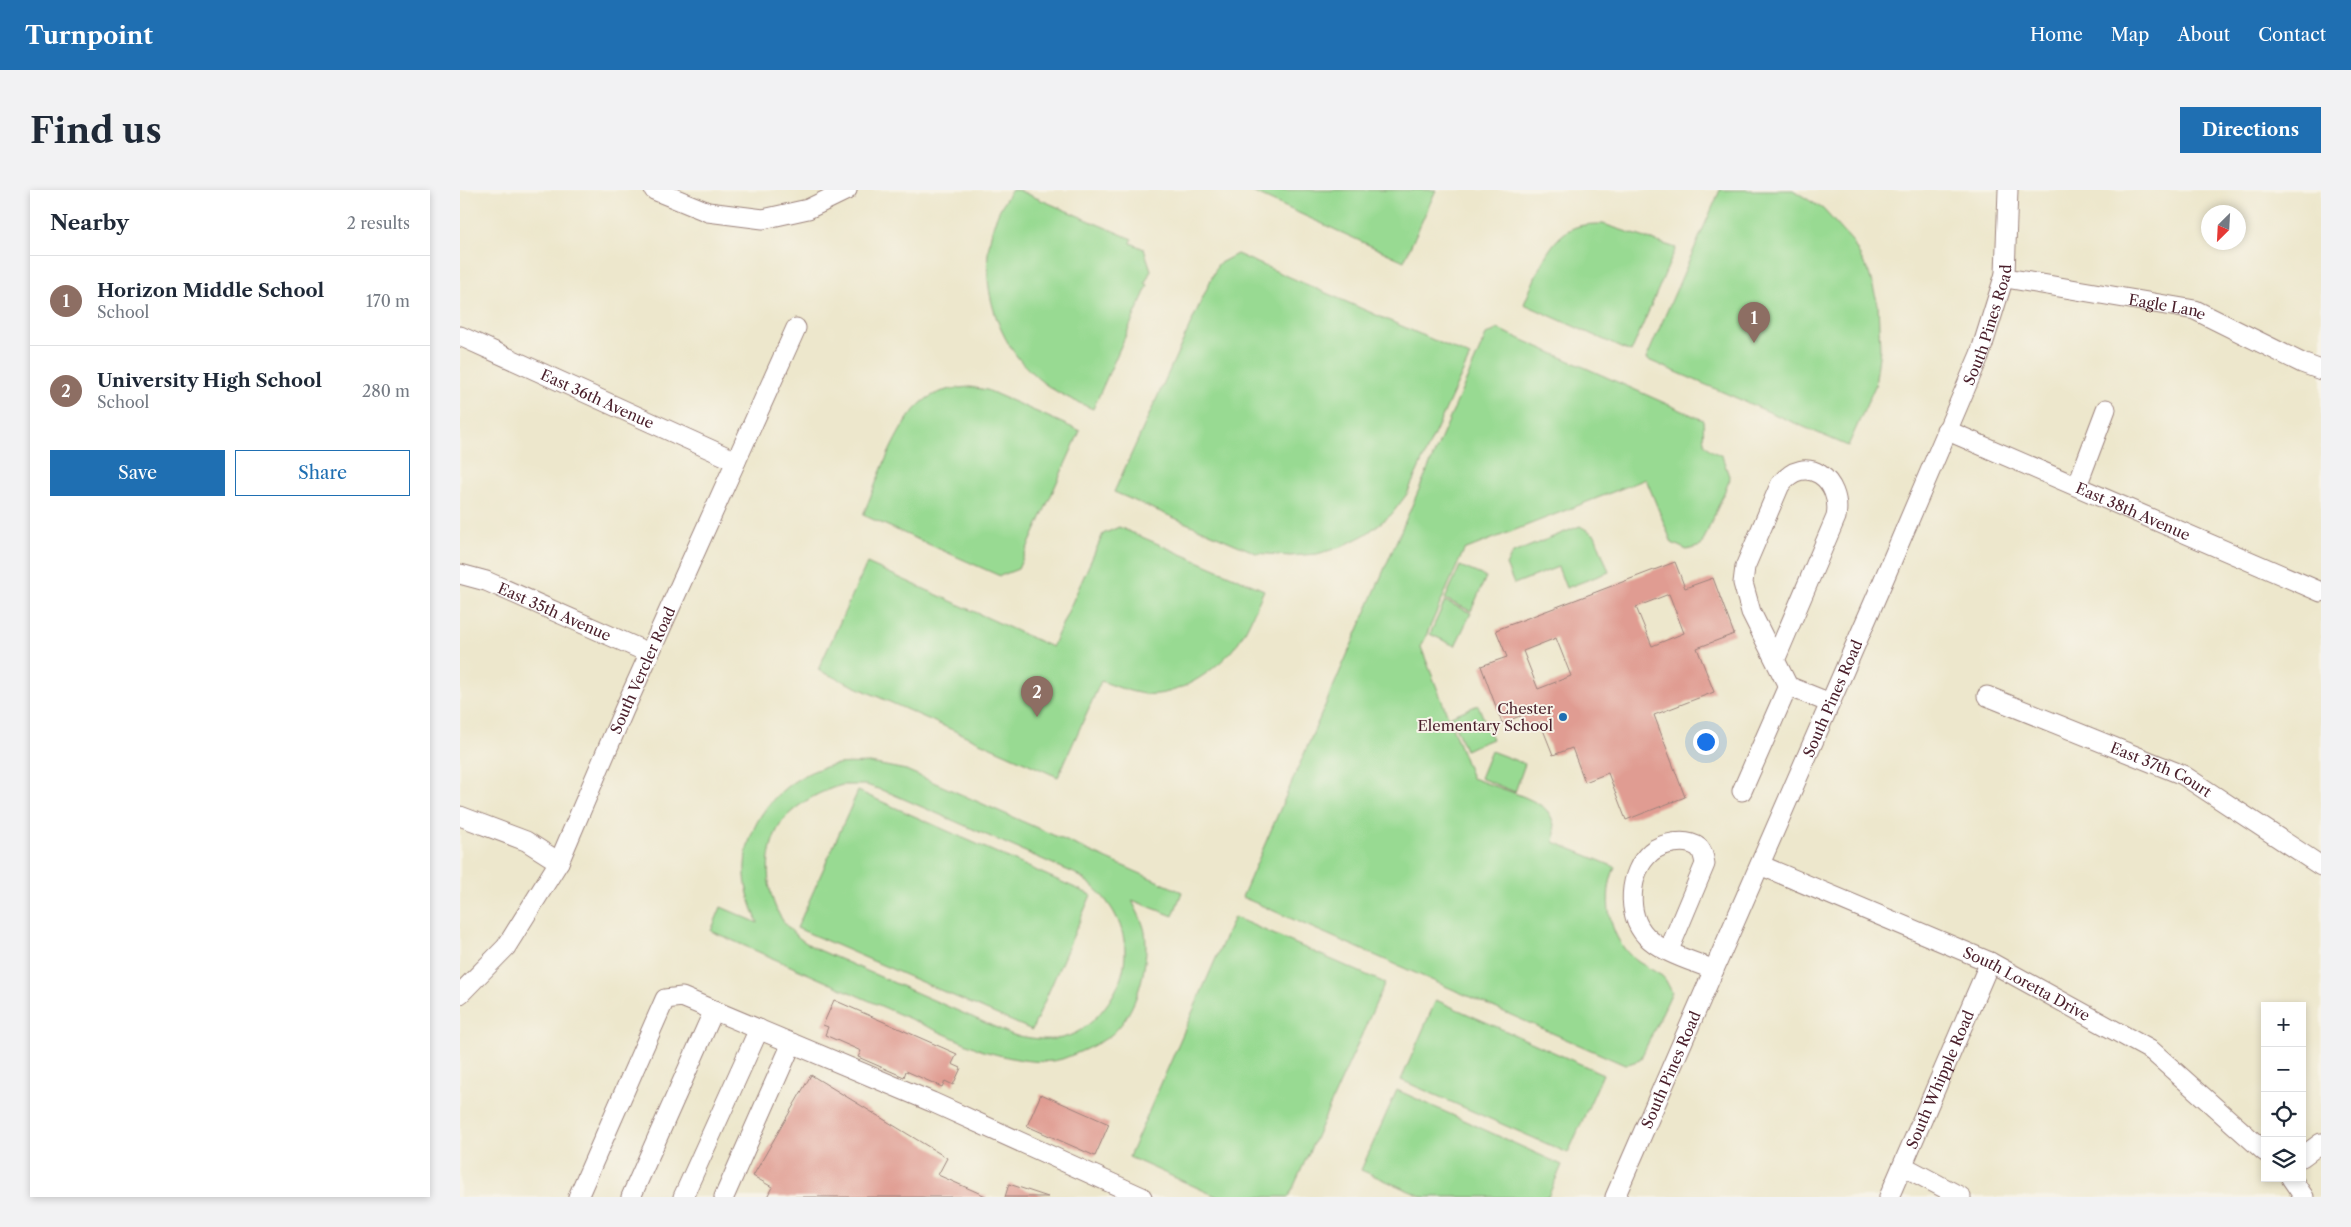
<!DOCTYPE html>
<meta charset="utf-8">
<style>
body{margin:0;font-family:"Libre Caslon Text",serif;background:#f2f2f3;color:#1f2937}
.controls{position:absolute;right:15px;bottom:15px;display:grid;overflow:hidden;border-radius:0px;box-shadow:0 2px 8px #0003}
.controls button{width:45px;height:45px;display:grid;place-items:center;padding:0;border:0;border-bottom:1px solid #e0e1e3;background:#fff;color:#1f2937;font:25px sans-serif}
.compass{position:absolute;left:1741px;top:15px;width:45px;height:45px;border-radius:50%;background:#fff;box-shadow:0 2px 8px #0003;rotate:204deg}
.you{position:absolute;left:1245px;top:551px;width:18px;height:18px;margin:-12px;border:4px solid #fff;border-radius:50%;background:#1a73e8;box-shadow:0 0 0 8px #1a73e833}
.badge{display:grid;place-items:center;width:32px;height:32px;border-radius:50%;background:#1f6fb2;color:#fff;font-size:16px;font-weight:700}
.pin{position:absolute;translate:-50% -41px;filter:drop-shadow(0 1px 2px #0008)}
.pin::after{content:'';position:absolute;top:26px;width:18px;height:15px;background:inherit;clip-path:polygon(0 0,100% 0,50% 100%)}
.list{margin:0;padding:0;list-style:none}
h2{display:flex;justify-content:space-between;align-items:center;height:65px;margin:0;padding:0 20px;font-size:21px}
h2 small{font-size:16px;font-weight:400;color:#747a83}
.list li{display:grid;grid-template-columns:32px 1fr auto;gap:15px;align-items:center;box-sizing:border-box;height:90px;padding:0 20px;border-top:1px solid #e0e1e3}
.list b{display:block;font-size:19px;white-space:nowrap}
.list p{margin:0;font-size:16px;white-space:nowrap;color:#747a83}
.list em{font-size:16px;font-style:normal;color:#747a83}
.actions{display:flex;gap:10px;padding:15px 20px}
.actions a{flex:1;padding:11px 0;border:1px solid #1f6fb2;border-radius:0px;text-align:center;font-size:18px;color:#1f6fb2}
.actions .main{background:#1f6fb2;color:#fff}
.icon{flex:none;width:28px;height:28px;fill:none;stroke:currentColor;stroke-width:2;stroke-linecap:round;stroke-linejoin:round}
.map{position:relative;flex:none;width:1861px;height:1007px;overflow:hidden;border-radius:0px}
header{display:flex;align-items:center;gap:30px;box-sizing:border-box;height:70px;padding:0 25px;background:#1f6fb2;color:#fff}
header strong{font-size:24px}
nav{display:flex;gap:28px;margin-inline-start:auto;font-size:18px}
.intro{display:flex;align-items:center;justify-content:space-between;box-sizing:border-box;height:120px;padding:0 30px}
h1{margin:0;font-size:35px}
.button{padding:12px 22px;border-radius:0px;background:#1f6fb2;color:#fff;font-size:18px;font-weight:700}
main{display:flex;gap:30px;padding:0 30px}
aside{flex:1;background:#fff;border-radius:0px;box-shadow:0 2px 8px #0003}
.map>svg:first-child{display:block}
.green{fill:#98da92;stroke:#717c5e;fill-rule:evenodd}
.building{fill:#e09c92;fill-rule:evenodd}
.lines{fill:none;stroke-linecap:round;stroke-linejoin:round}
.minor-casing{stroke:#9c837c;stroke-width:21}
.minor{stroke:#fff;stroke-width:19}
.poi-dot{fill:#1f6fb2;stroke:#f7f3e8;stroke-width:2}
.labels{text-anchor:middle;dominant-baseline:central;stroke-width:4;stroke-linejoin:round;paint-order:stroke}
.street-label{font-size:15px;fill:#4a1f2b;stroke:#f7f3e8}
.poi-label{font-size:15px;fill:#4a1f2b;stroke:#f7f3e8;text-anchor:end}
</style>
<header>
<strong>Turnpoint</strong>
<nav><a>Home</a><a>Map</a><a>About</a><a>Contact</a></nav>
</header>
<div class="intro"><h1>Find us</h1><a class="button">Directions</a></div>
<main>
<aside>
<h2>Nearby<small>2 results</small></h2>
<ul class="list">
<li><span class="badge" style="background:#8d6e63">1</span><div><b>Horizon Middle School</b><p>School</p></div><em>170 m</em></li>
<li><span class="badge" style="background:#8d6e63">2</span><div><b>University High School</b><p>School</p></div><em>280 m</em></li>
</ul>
<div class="actions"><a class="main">Save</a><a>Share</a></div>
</aside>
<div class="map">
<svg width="1861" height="1007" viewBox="0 0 1861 1007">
<rect width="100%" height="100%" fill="#f7f3e8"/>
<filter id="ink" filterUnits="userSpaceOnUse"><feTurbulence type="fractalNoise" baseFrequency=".02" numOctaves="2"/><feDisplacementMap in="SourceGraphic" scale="10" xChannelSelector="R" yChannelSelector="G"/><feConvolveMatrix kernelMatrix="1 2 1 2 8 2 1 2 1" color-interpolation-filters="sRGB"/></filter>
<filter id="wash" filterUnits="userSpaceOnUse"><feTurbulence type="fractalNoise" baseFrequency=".0096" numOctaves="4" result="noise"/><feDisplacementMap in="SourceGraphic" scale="20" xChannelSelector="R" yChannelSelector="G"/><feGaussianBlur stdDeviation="1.12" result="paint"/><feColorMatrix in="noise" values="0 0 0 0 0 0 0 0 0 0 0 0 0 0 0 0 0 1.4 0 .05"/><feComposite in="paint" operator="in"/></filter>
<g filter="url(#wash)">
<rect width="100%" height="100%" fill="#ede7cc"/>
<g class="green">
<path d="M 552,0 L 558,0 L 672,49 L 671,53 L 684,59 L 691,80 L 685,93 L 688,95 L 633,219 C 610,209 589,200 571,182 C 524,138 511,52 552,0 Z"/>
<path d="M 788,0 L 976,0 L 944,71 Z"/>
<path d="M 1260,0 L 1333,0 L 1363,19 L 1392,51 L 1409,83 L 1418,114 L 1420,159 L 1415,196 L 1388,256 L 1186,169 Z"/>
<path d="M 1143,34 L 1216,58 L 1171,162 L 1064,114 C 1076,88 1088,44 1119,36 C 1127,34 1135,34 1143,34 Z"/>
<path d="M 777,64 L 1010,166 L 947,304 L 931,325 L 906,344 L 881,357 L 857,364 L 830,366 L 796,363 L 654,302 L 758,74 Z"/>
<path d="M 1038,139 L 1243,230 C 1245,253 1238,255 1262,266 L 1270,289 L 1241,356 L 1227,360 L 1212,353 L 1186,289 L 1004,360 L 961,457 L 1012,588 C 1032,596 1063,604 1080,615 C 1093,622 1097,640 1094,652 L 1155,677 C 1142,706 1148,745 1172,767 C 1181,775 1192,779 1202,786 C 1206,789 1209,797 1212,802 L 1180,870 L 1165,875 L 782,707 L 1026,145 Z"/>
<path d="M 510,197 L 527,200 L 620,241 L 558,379 L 540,386 L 403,325 C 418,291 439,221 473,205 C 485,199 498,198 510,197 Z"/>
<path d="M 1120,336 L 1135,345 L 1149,382 L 1106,398 L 1098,377 L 1054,394 L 1046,375 L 1053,363 Z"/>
<path d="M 659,337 L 804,400 C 795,419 787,442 774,458 C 755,481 716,508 685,504 C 669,502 655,496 641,491 L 598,587 L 358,480 L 407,373 L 592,457 L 643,344 Z"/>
<path d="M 1000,376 L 1026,387 L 1011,421 L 985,409 Z"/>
<path d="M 985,411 L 1011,423 L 995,456 L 970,444 Z"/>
<path d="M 1018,515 L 1032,549 L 1005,560 L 991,526 Z"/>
<path d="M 1031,561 L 1065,574 L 1055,602 L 1020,588 Z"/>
<path d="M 410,573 L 446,580 L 722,702 L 713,726 L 672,710 C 676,720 683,731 685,742 C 690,775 676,828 647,848 C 634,856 616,864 602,869 C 577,876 547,867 523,861 L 251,741 L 261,717 L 298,733 C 292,718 286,702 285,686 C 282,634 320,589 368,576 C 381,572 397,574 410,573 ZM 382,595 L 406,595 L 430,603 L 616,684 C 665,715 682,769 645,817 C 634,831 620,844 602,848 C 586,851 569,848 553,845 L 359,760 C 347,754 337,748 328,737 C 303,710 301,655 326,627 C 342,611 361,601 382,595 Z"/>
<path d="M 398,601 L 631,705 L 572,840 L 337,738 Z"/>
<path d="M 774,727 L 925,793 L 829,1007 L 758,1007 L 669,967 Z"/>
<path d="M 976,810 L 1143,884 L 1108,963 L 941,890 Z"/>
<path d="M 937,900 L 1102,975 L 1088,1007 L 963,1007 L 901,980 Z"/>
</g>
<g id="blocks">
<g class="building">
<path d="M 1215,372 L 1225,398 L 1253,388 L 1274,444 L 1237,458 L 1254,502 L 1194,525 L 1225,607 L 1166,630 L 1148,583 L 1125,592 L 1112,558 L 1093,565 L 1080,532 L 1065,538 L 1060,526 L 1042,533 L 1021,476 L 1047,467 L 1036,440 ZM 1209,404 L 1224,443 L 1192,456 L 1176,417 ZM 1096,448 L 1111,486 L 1078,499 L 1063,461 Z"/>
<path d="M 374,810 L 497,864 L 492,874 L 501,878 L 493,895 L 485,891 L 482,897 L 446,881 L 444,887 L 398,867 L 401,861 L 365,845 L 368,837 L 363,835 Z"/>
<path d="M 351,885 L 487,968 L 478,985 L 528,1007 L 307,1007 L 312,997 L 293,986 Z"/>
<path d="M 581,904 L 649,934 L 635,966 L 567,936 Z"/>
<path d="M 549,994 L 588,1007 L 545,1007 Z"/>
</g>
</g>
</g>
<g filter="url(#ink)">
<use href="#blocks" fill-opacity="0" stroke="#9c837c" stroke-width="1"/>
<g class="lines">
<defs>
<g id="minor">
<path d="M 194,0 L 248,22 L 303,29 L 348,19 L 387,0"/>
<path id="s1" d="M 1545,84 L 1546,88 L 1735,120 L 1842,173 L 1861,180"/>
<path id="s2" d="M 0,146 L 276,271"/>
<path id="s3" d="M 1486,240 L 1861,402"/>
<path d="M 1617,296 L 1646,219"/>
<path id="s4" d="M 0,384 L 26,391 L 189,463"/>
<path d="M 1316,468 L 1376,327 C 1383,290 1345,261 1320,295 L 1285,377 L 1283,393 L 1291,422 L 1328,496 L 1370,513"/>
<path id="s5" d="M 1527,506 L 1723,585 L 1861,676"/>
<path d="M 1282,601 L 1328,496"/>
<path d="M 0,626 L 66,651 L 99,672"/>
<path id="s6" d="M 1300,675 L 1530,772 L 1692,861 L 1805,962"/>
<path d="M 1209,760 L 1245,674 C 1244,668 1243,661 1238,657 C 1226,648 1202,653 1191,662 C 1168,682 1166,725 1186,746 C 1202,763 1233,771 1254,780"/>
<path id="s7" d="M 0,804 L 46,757 L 99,672 L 164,520 L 336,138"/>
<path d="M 1842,967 L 1861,953"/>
<path d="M 1443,976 L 1501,1007"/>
<path d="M 1831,988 L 1844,1007"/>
<path d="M 118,1007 L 205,809 L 222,807 L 472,912 L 682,1007"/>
<path d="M 171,1007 L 254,820"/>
<path d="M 223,1007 L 299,839"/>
<path d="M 264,1007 L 332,853"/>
<path id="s8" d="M 1155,1007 L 1421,396 L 1520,164 L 1545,84 L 1548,0"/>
<path id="s9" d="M 1429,1007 L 1530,772"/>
</g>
</defs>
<use href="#minor" class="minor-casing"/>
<use href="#minor" class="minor"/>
</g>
</g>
<circle class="poi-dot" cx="1103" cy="527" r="5"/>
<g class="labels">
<g class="street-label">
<text stroke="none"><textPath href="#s1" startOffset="168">Eagle Lane</textPath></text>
<text stroke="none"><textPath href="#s8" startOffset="949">South Pines Road</textPath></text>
<text stroke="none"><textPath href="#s2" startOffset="151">East 36th Avenue</textPath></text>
<text stroke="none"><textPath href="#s3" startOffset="204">East 38th Avenue</textPath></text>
<text stroke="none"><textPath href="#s4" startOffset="102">East 35th Avenue</textPath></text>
<text stroke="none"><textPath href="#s7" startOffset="375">South Vercler Road</textPath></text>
<text stroke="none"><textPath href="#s8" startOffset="544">South Pines Road</textPath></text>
<text stroke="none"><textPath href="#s5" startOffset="189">East 37th Court</textPath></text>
<text stroke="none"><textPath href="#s6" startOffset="292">South Loretta Drive</textPath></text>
<text stroke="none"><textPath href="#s8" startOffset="139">South Pines Road</textPath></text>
<text stroke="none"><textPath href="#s9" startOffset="128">South Whipple Road</textPath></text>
</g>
<g class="poi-label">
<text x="1093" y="518">Chester<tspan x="1093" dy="17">Elementary School</tspan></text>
</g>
</g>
</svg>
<div class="controls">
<button>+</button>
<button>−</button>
<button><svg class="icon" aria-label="locate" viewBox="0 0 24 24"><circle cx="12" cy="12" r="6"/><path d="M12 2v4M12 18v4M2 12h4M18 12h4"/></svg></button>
<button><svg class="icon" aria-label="layers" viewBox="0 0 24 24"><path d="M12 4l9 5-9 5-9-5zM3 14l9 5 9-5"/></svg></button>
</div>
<svg class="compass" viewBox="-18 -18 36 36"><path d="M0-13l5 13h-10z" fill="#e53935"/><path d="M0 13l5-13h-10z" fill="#747a83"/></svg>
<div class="you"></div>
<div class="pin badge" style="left:1294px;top:153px;background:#8d6e63">1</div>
<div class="pin badge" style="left:577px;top:527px;background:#8d6e63">2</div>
</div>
</main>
